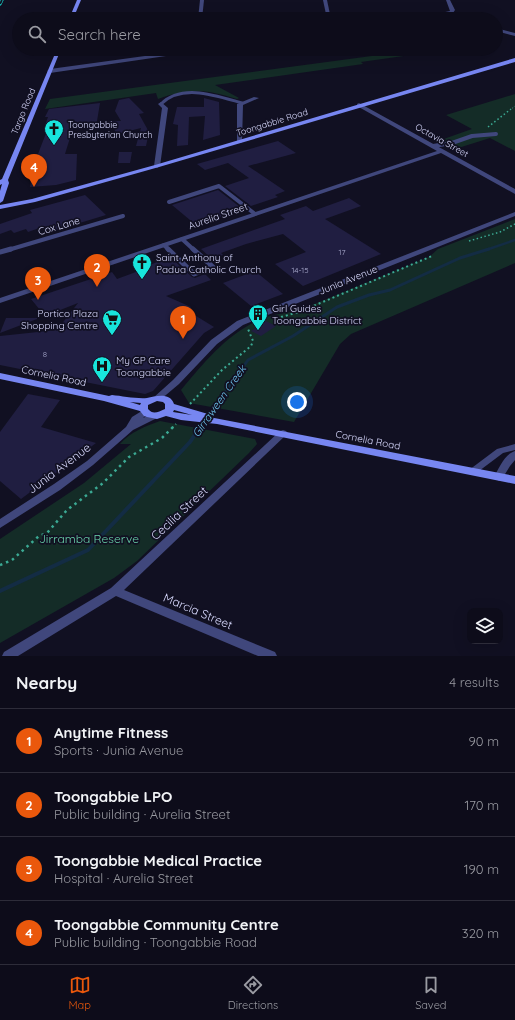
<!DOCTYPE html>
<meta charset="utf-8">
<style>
body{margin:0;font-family:Quicksand,sans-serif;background:#1b1a27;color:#f1f3f6}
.controls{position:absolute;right:12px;bottom:12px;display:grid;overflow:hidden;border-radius:8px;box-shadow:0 4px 16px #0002}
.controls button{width:36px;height:36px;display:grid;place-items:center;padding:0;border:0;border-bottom:1px solid #2d2c39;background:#0d0c1a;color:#f1f3f6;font:20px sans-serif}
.you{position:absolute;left:297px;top:402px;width:14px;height:14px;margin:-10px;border:3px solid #fff;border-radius:50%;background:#1a73e8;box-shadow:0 0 0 6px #1a73e833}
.badge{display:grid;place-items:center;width:26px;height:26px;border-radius:50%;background:#ea580c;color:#fff;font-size:13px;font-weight:700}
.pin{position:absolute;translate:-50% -33px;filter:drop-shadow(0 1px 2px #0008)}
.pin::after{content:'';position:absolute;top:21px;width:14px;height:12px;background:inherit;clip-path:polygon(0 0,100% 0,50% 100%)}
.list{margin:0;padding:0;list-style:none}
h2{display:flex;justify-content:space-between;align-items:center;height:52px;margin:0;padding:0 16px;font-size:17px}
h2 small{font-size:13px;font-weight:400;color:#9a9ba2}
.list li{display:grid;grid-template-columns:26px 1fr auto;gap:12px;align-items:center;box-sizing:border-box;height:64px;padding:0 16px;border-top:1px solid #2d2c39}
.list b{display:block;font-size:15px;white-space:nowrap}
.list p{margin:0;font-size:13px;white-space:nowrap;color:#9a9ba2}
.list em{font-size:13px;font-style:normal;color:#9a9ba2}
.icon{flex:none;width:22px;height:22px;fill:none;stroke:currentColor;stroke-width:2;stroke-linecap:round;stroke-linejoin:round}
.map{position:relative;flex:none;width:515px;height:656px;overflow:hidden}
.search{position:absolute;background:#0d0c1a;box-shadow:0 4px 16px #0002;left:12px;right:12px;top:12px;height:44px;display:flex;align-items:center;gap:10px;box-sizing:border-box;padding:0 14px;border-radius:22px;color:#9a9ba2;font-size:15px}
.sheet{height:308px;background:#0d0c1a}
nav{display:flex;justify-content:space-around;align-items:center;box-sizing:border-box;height:56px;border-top:1px solid #2d2c39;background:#0d0c1a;font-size:11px;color:#9a9ba2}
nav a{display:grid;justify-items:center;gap:2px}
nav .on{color:#ea580c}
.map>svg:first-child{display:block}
.green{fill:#142c27}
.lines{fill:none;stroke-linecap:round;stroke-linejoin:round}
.stream-far2{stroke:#132c44;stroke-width:2.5}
.stream-far1{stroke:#132c44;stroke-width:3}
.stream{stroke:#132c44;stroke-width:4}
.building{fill:#201e41}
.path-far3{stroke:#3ba993;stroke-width:1;stroke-dasharray:1 2;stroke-linecap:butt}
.path-far2{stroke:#3ba993;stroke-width:1.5;stroke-dasharray:1.5 2.5;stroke-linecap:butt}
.path-far1{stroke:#3ba993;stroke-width:2;stroke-dasharray:2 3;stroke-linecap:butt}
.path{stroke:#3ba993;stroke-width:2.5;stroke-dasharray:2.5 4;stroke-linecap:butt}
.lane-far2{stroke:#40477c;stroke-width:3}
.lane-far1{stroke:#40477c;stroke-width:4}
.lane{stroke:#40477c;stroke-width:5}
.street{fill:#40477c;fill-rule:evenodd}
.secondary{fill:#7786f1;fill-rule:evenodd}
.rail-casing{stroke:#18e5dc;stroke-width:3}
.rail{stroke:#111022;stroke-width:2;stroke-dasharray:5.5;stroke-linecap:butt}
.labels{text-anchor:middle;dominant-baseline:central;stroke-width:3.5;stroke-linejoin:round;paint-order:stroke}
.number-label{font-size:8px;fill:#a8a9cc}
.far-street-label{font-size:9px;fill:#d6d7fb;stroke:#111022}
.far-poi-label{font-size:9px;fill:#d6d7fb;stroke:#111022;text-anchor:start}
.street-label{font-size:10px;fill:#d6d7fb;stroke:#111022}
.poi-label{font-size:10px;fill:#d6d7fb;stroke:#111022;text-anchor:start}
.water-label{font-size:11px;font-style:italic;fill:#6fc7f0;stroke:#111022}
.near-street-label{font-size:12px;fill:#d6d7fb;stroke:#111022}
.near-park-label{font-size:12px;fill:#69d3aa;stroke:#111022}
</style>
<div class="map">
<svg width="515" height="656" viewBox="0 0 515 656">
<rect width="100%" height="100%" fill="#111022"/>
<g class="green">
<path d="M 424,49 L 453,49 L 361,62 L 363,64 L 215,85 L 239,98 L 237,99 C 207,90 200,89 170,95 C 165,96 162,98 158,99 L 156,93 L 45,109 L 50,99 Z"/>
<path d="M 515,94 L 515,151 L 490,138 L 455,149 L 438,141 L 472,129 L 446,115 Z"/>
<path d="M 515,219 L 515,263 L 351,334 L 340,344 L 294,422 L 189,403 L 181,390 C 212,353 243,314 295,312 L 429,257 L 438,249 Z"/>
<path d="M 160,421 L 255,439 L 257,444 L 249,453 L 137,561 L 114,578 L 0,643 L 0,539 L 84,483 L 131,444 L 120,444 C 130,432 146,426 160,421 Z"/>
</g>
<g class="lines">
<path class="stream-far2" d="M 486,250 L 515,240"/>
<path class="stream-far1" d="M 200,428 L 248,360 L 293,336 L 337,307 L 369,295 L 390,290 L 460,258 L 489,249"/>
<path class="stream" d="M 0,591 L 88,550 L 190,442 L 200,427"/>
</g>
<g class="building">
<path d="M 129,98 L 144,113 L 139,114 L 149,132 L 146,146 L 136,146 L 141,128 L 117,134 L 109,121 L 121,121 L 115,111 L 119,100 Z"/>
<path d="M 204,98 L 219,102 L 220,135 L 203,140 L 205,116 L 189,117 L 188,145 L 177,146 L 178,125 L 173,124 L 177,107 L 204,107 Z"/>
<path d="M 100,103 L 96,127 L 73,128 L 65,154 L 77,154 L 76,180 L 56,185 L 30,187 L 33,168 L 29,168 L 35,154 L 38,154 L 48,128 L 44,128 L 48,117 L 45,117 L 49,109 Z"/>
<path d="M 278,141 L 296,153 L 248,166 L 285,191 L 275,195 L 278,197 L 251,206 L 225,186 L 249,178 L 228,163 L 205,170 L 197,164 Z"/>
<path d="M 119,152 L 132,152 L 130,163 L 118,163 Z"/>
<path d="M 218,190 L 240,207 L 239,211 L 196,225 L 172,205 Z"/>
<path d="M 85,195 L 106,215 L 50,232 L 45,226 L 28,232 L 26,229 L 14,233 L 11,230 L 0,234 L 0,224 L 32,213 L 30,210 Z"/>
<path d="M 349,198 L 361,206 L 325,219 L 381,254 L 303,286 L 275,264 L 306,252 L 283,234 L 246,244 L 221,253 L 223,255 L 212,259 L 201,249 L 285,219 L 280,215 L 306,206 L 313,211 Z"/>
<path d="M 170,257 L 192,277 L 195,278 L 205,274 L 211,280 L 166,296 L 191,307 L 188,311 L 214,327 L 204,333 L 153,391 L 145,394 L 0,365 L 0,336 L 57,330 L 78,303 L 45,316 L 31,299 L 112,272 L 117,279 L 144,269 L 142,268 Z"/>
<path d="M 255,271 L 283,294 L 251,306 L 223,283 Z"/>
<path d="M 6,318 L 37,318 L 37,319 L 0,333 Z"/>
<path d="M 266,321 L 276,326 L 261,336 L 251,331 Z"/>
<path d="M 28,394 L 60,400 L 41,427 L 96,443 L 21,499 L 0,481 L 0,432 Z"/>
</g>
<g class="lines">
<path class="path-far3" d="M 510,110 L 515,106"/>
<g class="path-far2">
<path d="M 488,127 L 511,109"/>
<path d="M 469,241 L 500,232 L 515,224"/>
</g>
<g class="path-far1">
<path d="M 281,317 L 299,312 L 432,256"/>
<path d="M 190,404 L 222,370 L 251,346 L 253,341 L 248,329"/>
<path d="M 172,428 L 176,424"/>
</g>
<path class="path" d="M 0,565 L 12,560 L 39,536 L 47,533 L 67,510 L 103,483 L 129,457 L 162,438 L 173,427"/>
<g class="lane-far2">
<path d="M 361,50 L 371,49"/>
<path d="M 161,104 C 182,83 217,96 242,103"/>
</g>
<g class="lane-far1">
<path d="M 433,146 L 452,143 L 472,136 L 496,134"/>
<path d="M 169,202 L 219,186 L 255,214"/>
<path d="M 182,239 L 194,250"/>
<path d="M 164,245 L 169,250"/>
<path d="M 8,250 L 123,216"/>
</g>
<g class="lane">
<path d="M 168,249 L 194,274 L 213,267 L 193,249"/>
<path d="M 0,252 L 11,249"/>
</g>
<g class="street">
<path d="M 200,0 L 204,0 L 202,19 L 198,19 Z"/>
<path d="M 323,0 L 327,0 L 331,19 L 327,19 Z"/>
<path d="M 446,0 L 450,0 L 455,10 L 453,13 L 467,19 L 461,19 L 448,14 L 421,19 L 412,19 L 450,11 Z"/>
<path d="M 496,28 L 515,33 L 515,36 L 496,31 Z"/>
<path d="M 196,49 L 209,49 L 207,50 L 50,73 L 47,71 L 50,69 Z"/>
<path d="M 254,97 L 259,98 L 243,105 L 242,142 L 241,143 L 237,143 L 237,104 Z"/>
<path d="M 161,102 L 168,108 L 160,166 L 157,168 L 154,166 L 162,108 L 158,104 Z"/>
<path d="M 359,103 L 515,189 L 515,194 L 441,153 L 0,303 L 0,298 L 437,151 L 357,106 L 357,104 Z"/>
<path d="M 515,212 L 515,216 L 243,325 L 217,344 L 179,384 L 160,400 L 154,400 L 153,398 L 173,380 L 211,340 L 237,321 Z"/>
<path d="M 145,409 L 148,410 L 149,412 L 143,418 L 154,413 L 157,414 L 158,416 L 157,418 L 133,430 L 93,465 L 60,490 L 0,528 L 0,519 L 54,484 L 87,461 L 126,427 L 132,417 Z"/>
<path d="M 283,430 L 286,431 L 288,433 L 286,435 L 124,590 L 275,652 L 277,656 L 258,656 L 116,596 L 18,656 L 2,656 L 4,652 L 111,588 L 280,431 Z"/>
<path d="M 515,444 L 515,450 L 503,453 L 475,474 L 472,475 L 469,474 L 467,472 L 469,470 L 497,449 Z"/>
<path d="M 515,451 L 515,460 L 510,466 L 502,479 L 499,481 L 496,479 L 494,477 C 499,468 505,454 515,451 Z"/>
</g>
<g class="secondary">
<path d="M 77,0 L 81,0 L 73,19 L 69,19 Z"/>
<path d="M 57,49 L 61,49 L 8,180 L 9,183 L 3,201 L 0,203 L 0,191 L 2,184 L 0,185 L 0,180 L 2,179 Z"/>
<path d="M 515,58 L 515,62 L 159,167 L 35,202 L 0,209 L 0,205 L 32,199 L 155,165 Z"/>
<path d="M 0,373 L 109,396 L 112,395 C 122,396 137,399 147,398 C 156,396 170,392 174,404 L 208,414 L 209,417 L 515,476 L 515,484 L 217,424 L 181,420 L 166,416 L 157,419 L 147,417 L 144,416 L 140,411 L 104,401 L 0,379 ZM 157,401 L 163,402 L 165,404 L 165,409 C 158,412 153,415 148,409 L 148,405 ZM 130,402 L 141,403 L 140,405 ZM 174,410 L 192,415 L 173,412 Z"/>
</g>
<defs>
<path id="rail" d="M 0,4 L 2,0"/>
</defs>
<use href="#rail" class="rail-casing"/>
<use href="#rail" class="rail"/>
</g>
<defs>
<symbol id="church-pin" viewBox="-11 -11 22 30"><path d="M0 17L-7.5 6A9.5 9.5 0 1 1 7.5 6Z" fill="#18e5dc" stroke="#111022"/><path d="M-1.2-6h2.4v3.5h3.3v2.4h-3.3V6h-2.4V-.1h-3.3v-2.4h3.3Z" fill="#111"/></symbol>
<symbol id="building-pin" viewBox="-11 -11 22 30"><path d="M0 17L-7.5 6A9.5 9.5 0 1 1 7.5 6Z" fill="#18e5dc" stroke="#111022"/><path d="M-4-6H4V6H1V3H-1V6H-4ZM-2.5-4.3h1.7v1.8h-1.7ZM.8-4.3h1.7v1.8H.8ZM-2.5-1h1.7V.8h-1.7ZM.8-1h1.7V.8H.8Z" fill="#111"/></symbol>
<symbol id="supermarket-pin" viewBox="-11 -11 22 30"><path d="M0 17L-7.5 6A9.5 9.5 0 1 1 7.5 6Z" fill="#18e5dc" stroke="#111022"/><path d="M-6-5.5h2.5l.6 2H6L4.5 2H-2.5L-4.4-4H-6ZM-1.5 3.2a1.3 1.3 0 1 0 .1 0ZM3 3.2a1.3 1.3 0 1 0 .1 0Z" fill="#111"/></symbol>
<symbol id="hospital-pin" viewBox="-11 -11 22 30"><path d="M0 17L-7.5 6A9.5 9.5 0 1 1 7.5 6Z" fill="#18e5dc" stroke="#111022"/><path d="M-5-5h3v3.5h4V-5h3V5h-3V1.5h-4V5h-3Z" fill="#111"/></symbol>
</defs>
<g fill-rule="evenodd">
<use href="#church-pin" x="43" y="118" width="22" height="30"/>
<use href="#church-pin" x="131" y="252" width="22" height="30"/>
<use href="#building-pin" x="247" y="303" width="22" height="30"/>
<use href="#supermarket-pin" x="101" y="308" width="22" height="30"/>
<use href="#hospital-pin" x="91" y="355" width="22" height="30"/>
</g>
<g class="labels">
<g class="number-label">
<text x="342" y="252">17</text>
<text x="300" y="270">14-15</text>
<text x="45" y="354">8</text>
</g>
<g class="far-street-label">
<text transform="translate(23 111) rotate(-68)">Targo Road</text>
<text transform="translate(272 122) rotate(-17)">Toongabbie Road</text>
<text transform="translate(442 140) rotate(29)">Octavia Street</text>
</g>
<g class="far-poi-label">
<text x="68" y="124">Toongabbie<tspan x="68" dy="10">Presbyterian Church</tspan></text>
</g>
<g class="street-label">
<text transform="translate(218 216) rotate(-19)">Aurelia Street</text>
<text transform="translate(59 226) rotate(-16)">Cox Lane</text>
<text transform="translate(348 280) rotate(-22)">Junia Avenue</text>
<text transform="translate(54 376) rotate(12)">Cornelia Road</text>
<text transform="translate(368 440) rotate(11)">Cornelia Road</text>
</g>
<g class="poi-label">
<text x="156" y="257">Saint Anthony of<tspan x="156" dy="12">Padua Catholic Church</tspan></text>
<text x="272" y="308">Girl Guides<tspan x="272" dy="12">Toongabbie District</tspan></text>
<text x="98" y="313" text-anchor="end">Portico Plaza<tspan x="98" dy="12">Shopping Centre</tspan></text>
<text x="116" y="360">My GP Care<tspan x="116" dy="12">Toongabbie</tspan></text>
</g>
<g class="water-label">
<text transform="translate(219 401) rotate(-55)">Girraween Creek</text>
</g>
<g class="near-street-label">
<text transform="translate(59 468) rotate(-37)">Junia Avenue</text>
<text transform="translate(179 513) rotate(-43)">Cecilia Street</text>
<text transform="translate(198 611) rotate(23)">Marcia Street</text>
</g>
<g class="near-park-label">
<text x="89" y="538">Jirramba Reserve</text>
</g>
</g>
</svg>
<div class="controls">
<button><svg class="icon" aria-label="layers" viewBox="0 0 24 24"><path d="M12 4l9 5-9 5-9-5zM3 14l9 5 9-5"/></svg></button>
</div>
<div class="you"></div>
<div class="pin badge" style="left:183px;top:339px">1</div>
<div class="pin badge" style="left:97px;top:287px">2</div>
<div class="pin badge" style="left:38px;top:300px">3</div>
<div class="pin badge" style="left:34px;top:187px">4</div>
<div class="search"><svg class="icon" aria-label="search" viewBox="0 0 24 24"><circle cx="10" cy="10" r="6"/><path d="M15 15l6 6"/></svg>Search here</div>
</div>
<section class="sheet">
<h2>Nearby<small>4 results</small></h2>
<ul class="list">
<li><span class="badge">1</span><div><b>Anytime Fitness</b><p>Sports · Junia Avenue</p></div><em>90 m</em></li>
<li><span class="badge">2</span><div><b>Toongabbie LPO</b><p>Public building · Aurelia Street</p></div><em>170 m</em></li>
<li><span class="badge">3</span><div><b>Toongabbie Medical Practice</b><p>Hospital · Aurelia Street</p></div><em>190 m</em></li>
<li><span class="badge">4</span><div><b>Toongabbie Community Centre</b><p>Public building · Toongabbie Road</p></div><em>320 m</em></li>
</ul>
</section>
<nav>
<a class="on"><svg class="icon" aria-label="map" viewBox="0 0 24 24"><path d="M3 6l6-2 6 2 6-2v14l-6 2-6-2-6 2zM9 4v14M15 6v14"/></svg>Map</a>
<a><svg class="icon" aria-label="directions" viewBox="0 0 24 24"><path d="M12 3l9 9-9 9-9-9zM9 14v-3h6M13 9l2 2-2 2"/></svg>Directions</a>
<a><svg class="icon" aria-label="saved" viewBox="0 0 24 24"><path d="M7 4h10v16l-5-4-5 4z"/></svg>Saved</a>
</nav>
